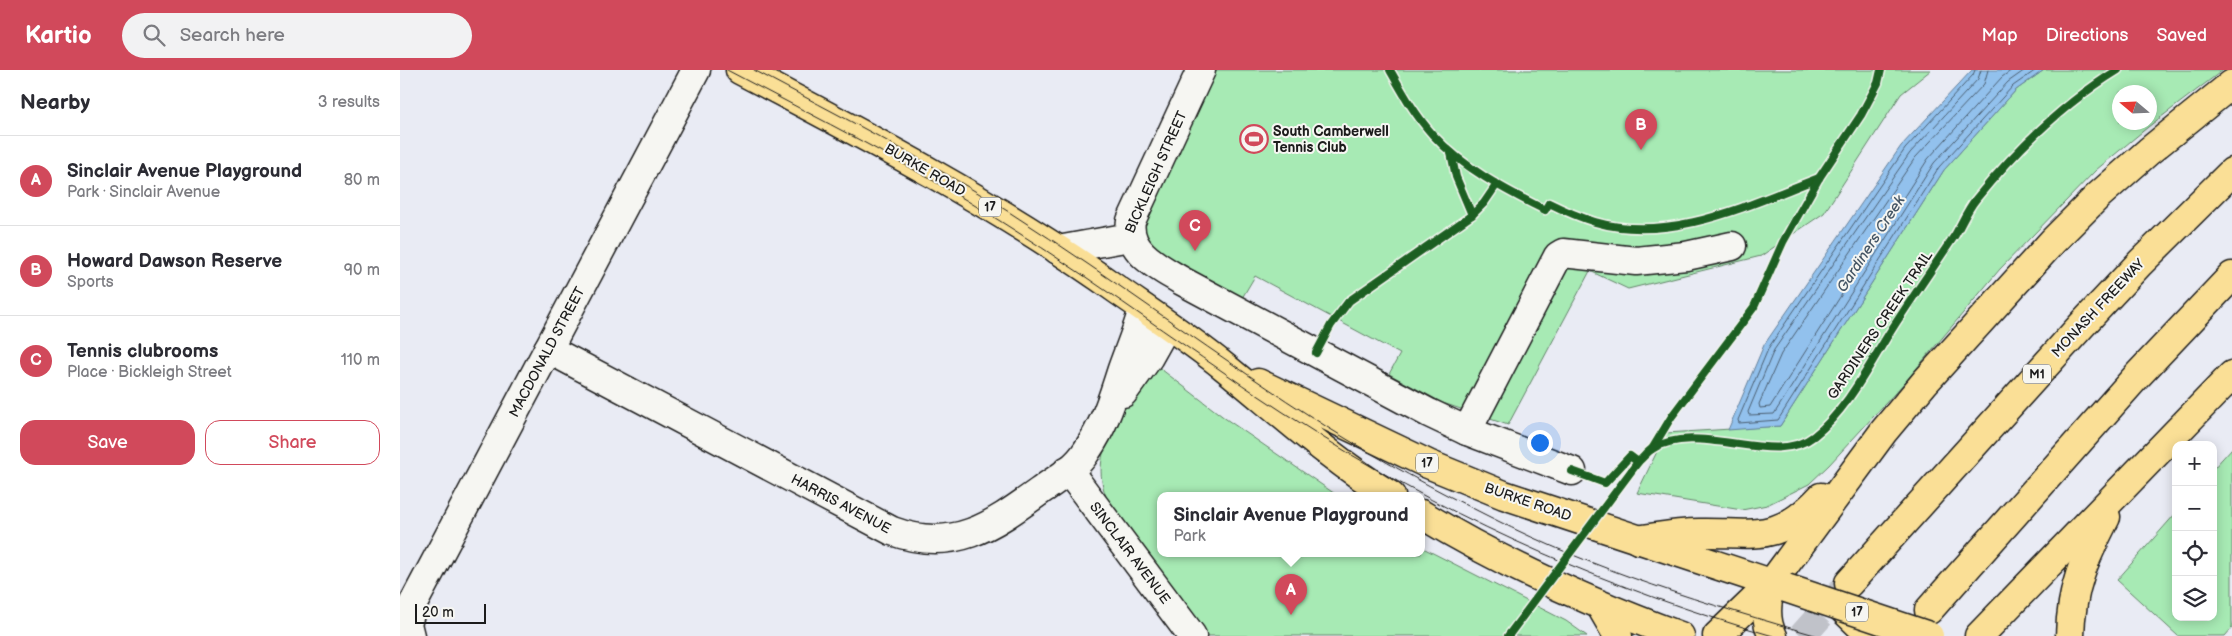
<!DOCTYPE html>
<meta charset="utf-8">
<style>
body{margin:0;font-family:"Balsamiq Sans",sans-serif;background:#f2f2f3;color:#2b2b33}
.controls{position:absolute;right:15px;bottom:15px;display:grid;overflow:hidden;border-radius:10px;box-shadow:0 2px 12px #0003}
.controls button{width:45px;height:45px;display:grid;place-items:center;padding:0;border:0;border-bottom:1px solid #e1e1e2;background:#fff;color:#2b2b33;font:25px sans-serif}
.compass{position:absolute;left:1712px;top:15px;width:45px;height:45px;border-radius:50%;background:#fff;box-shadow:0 2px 12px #0003;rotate:289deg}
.scale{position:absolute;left:15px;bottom:12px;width:71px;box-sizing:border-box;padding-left:5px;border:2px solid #1c1c1c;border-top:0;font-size:14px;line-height:18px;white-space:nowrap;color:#1c1c1c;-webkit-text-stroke:4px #f6f6f2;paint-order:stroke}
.you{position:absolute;left:1139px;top:372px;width:18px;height:18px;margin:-12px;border:4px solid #fff;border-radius:50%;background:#1a73e8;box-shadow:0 0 0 8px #1a73e833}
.badge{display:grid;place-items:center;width:32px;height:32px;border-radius:50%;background:#d1495b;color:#fff;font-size:16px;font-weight:700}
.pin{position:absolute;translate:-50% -41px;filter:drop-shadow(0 1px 2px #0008)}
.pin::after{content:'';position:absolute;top:26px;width:18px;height:15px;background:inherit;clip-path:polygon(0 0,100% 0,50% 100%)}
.popup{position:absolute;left:757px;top:422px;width:268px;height:65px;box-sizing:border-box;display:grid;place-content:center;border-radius:10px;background:#fff;filter:drop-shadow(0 1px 4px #0005);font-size:16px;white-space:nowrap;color:#7c7c81}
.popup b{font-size:19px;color:#2b2b33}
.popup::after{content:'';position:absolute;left:50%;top:100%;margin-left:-10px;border:10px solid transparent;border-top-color:#fff}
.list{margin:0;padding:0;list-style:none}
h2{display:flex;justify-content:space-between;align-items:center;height:65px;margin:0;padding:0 20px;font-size:21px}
h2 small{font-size:16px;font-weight:400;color:#7c7c81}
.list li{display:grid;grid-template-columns:32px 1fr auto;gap:15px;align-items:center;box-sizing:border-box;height:90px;padding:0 20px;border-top:1px solid #e1e1e2}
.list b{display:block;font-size:19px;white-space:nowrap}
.list p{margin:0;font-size:16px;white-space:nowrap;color:#7c7c81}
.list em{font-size:16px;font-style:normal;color:#7c7c81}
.actions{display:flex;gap:10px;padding:15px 20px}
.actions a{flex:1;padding:11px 0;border:1px solid #d1495b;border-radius:15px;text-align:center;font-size:18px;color:#d1495b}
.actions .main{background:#d1495b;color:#fff}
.icon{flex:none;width:28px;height:28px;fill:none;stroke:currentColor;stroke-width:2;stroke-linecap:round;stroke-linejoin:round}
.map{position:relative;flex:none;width:1832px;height:566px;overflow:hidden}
header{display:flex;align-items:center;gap:30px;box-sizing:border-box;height:70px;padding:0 25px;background:#d1495b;color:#fff}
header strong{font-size:24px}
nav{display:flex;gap:28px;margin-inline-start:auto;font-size:18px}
.search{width:350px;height:45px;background:#f2f2f3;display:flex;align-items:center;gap:12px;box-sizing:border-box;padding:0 18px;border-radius:28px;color:#7c7c81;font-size:19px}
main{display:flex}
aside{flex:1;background:#fff}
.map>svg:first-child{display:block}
.green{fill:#a7eab4;stroke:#628368;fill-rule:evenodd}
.water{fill:#92c1ed;stroke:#637f99}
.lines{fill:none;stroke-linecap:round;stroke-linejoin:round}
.shore{stroke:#4b5e70;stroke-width:1}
.highway-tunnel{stroke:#c0c2c9;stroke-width:28;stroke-dasharray:28 14;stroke-linecap:butt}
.minor-casing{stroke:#1c1c1c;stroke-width:31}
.major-casing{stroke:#1c1c1c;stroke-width:31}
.highway-casing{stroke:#1c1c1c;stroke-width:31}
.minor{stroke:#f6f6f2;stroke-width:28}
.major{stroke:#fadf96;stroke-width:28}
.highway{stroke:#fadf96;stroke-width:28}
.tram{stroke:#1c1c1c;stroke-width:1}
.major-bridge-casing{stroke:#1c1c1c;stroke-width:31;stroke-linecap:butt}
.major-bridge{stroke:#fadf96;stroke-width:28}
.cycleway-casing{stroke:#f6f6f2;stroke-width:11}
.cycleway{stroke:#1b5e20;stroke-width:8}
.labels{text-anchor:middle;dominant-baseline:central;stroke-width:4;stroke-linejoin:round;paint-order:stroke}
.shield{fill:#f6f6f2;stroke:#5d5d5c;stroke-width:1}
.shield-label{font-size:12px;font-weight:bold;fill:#1c1c1c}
.poi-label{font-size:14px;font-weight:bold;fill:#1c1c1c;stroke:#f6f6f2;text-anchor:start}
.street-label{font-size:14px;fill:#1c1c1c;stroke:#f6f6f2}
.water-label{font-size:15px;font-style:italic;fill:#455665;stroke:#f6f6f2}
</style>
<header>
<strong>Kartio</strong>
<div class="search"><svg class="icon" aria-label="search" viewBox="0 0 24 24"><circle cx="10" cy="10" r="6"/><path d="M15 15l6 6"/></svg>Search here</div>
<nav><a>Map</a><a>Directions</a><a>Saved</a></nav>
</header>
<main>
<aside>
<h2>Nearby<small>3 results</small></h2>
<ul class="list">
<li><span class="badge">A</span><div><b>Sinclair Avenue Playground</b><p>Park · Sinclair Avenue</p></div><em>80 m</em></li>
<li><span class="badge">B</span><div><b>Howard Dawson Reserve</b><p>Sports</p></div><em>90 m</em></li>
<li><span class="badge">C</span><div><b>Tennis clubrooms</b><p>Place · Bickleigh Street</p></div><em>110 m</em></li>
</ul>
<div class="actions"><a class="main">Save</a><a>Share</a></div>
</aside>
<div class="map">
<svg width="1832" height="566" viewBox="0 0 1832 566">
<rect width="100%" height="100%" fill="#e9ebf4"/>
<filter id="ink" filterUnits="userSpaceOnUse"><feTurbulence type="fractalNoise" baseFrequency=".02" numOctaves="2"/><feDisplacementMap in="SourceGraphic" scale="10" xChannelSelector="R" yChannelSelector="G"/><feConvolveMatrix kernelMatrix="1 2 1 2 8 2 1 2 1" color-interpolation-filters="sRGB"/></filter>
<g filter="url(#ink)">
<g class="green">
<path d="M 814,0 L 1531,0 L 1501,24 L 1424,143 L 1361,186 L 1228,219 L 1190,201 L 1108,355 L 1043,333 L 989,304 L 1000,284 L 855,206 L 842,228 L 751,181 L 741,154 Z"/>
<path d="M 1644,0 L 1823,0 L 1748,57 L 1696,100 L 1600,199 L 1506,311 L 1429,395 L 1409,414 L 1367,435 L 1342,440 L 1237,423 L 1266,363 L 1380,356 L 1544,100 L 1616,20 ZM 1720,22 L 1750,22 L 1750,52 L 1720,52 Z"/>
<path d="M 757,296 L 826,349 L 938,426 L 761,426 L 761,484 L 1021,484 L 1021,477 L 1166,551 L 1187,566 L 807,566 L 710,435 C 682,382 726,336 757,296 Z"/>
<path d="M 1832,378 L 1832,558 L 1825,566 L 1778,566 L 1717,510 L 1776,443 L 1776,547 L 1813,547 L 1813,399 Z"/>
</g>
<path class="water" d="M 1572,0 L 1644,0 L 1616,20 L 1544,100 L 1380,356 L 1328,360 L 1364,275 L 1501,76 Z"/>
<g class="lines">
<g class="shore">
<path d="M 1575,0 L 1573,5 L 1505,79 L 1369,277 L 1338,350 L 1339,353 L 1378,350 L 1539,97 L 1613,16 L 1636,0"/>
<path d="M 1581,0 L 1578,9 L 1510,83 L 1374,280 L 1348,342 L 1349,345 L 1374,344 L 1534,93 L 1608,12 L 1625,0"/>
<path d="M 1588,0 L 1584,14 L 1515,88 L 1381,284 L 1359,334 L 1360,338 L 1370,337 L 1528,89 L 1602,7 L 1612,0"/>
</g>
<path class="highway-tunnel" d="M 1402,566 L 1446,517"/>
<defs>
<g id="minor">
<path d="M 801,0 L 731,151 C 726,182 759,197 782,211 L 1029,343 L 1067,361 L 1172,401"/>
<path d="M 658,180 L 730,167"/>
<path d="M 148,279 L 492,461 C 555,484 593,455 643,419 C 658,408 676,398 686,382 C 705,354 712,330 722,299 C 729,279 738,259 743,238"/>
<path d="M 723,323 L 749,287 L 767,255"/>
<path d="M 1067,361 L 1158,186 L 1163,183 L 1236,191 L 1286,186 L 1332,176"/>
<path d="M 668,400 L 792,566"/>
<path d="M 10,566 L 7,554 L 13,534 L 296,0"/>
</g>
<g id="major">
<path d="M 340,0 C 470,68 600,136 719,221 C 755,246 793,271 827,299 C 881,343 932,390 991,426"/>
<path d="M 858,313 L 1028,394 L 1104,425 L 1386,518"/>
<path d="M 1021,444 C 1103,494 1190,533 1280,566"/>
</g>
<g id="highway">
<path d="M 1238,470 C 1258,467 1278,463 1299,463 C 1356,462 1377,474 1421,427"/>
<path d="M 1449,513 L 1681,256 L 1740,193 L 1832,102"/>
<path d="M 1371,514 C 1367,531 1364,550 1373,566"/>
<path d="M 1200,535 L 1218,566"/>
<path d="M 1441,537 L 1471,566"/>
<path d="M 1529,540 L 1737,306 L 1832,206"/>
<path d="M 1317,566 L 1371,514 L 1484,361 L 1525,312 L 1653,171 L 1698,126 L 1749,81 L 1832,14"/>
<path d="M 1579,566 L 1832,305"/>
<path d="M 1670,566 C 1671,517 1684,490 1706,447"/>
</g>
</defs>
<use href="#minor" class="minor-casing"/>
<use href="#major" class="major-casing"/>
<use href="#highway" class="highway-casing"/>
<use href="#minor" class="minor"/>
<use href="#major" class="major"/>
<use href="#highway" class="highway"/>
<g class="tram">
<path d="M 327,0 C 419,49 512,95 600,151 C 711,220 814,300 924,368 C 1065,456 1214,520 1373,566"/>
<path d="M 354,0 C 440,46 527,90 609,142 C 717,211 819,288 927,357 C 980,390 1036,420 1092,448 C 1196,501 1307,534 1418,566"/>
</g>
<defs>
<path id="major-bridge" d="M 1386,518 L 1529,566"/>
</defs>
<use href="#major-bridge" class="major-bridge-casing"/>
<use href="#major-bridge" class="major-bridge"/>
<defs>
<g id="cycleway">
<path d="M 990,0 C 1003,23 1015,45 1033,65 C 1063,98 1105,120 1145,140 L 1149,133 C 1163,140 1179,147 1195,152 C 1271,174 1350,134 1419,108"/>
<path d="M 1051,83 L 1056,107 L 1072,145"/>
<path d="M 916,283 L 931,255 L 949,231 L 1072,145 L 1084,133 L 1097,114"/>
<path d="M 1252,379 L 1272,346 L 1354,237 L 1383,172 L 1419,108 L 1461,45 L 1478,13 L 1481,0"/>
<path d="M 1172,401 L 1205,413 L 1230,386 L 1238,392"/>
<path d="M 1108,566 L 1238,392 C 1243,388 1247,382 1252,379 C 1299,350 1374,398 1414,366 C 1448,339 1469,295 1492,259 C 1512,228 1534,196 1555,165 C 1562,153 1567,140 1576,129 C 1616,80 1664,33 1718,0"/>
</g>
</defs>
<use href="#cycleway" class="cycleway-casing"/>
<use href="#cycleway" class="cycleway"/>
</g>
</g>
<defs>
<symbol id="stadium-ring" viewBox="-11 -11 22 22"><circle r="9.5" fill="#f6f6f2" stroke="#d1495b" stroke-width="1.5"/><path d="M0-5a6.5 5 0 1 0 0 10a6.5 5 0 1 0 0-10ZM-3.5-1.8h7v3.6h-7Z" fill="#d1495b"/></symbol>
</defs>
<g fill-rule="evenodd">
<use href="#stadium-ring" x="838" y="53" width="32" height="32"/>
</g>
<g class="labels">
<g class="shield">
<rect x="579" y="127.5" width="22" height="19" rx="4"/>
<rect x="1623" y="294.5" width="28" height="19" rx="4"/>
<rect x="1016" y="383.5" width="22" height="19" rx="4"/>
<rect x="1446" y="532.5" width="22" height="19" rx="4"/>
</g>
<g class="shield-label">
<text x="590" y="137">17</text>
<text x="1637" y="304">M1</text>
<text x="1027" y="393">17</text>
<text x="1457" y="542">17</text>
</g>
<g class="poi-label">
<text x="873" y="61">South Camberwell<tspan x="873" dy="16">Tennis Club</tspan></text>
</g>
<g class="street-label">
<text transform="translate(525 100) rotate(30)">BURKE ROAD</text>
<text transform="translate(756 102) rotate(-66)">BICKLEIGH STREET</text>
<text transform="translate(1698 238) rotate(-47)">MONASH FREEWAY</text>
<text transform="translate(1480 255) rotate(-56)">GARDINERS CREEK TRAIL</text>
<text transform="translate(147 282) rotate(-62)">MACDONALD STREET</text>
<text transform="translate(1128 432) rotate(19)">BURKE ROAD</text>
<text transform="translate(441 434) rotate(28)">HARRIS AVENUE</text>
<text transform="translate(730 483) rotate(53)">SINCLAIR AVENUE</text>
</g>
<g class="water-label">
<text transform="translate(1471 174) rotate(-57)">Gardiners Creek</text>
</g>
</g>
</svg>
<div class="controls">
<button>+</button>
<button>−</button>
<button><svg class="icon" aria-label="locate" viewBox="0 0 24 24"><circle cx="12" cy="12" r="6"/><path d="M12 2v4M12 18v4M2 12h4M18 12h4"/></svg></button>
<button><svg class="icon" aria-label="layers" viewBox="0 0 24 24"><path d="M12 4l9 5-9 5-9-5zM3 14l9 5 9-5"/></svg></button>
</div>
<svg class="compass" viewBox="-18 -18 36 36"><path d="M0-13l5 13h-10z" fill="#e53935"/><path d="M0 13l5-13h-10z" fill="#7c7c81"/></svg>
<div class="scale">20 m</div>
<div class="you"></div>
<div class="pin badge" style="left:891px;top:545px">A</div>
<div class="popup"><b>Sinclair Avenue Playground</b>Park</div>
<div class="pin badge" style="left:1241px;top:80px">B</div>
<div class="pin badge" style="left:795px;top:181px">C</div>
</div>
</main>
